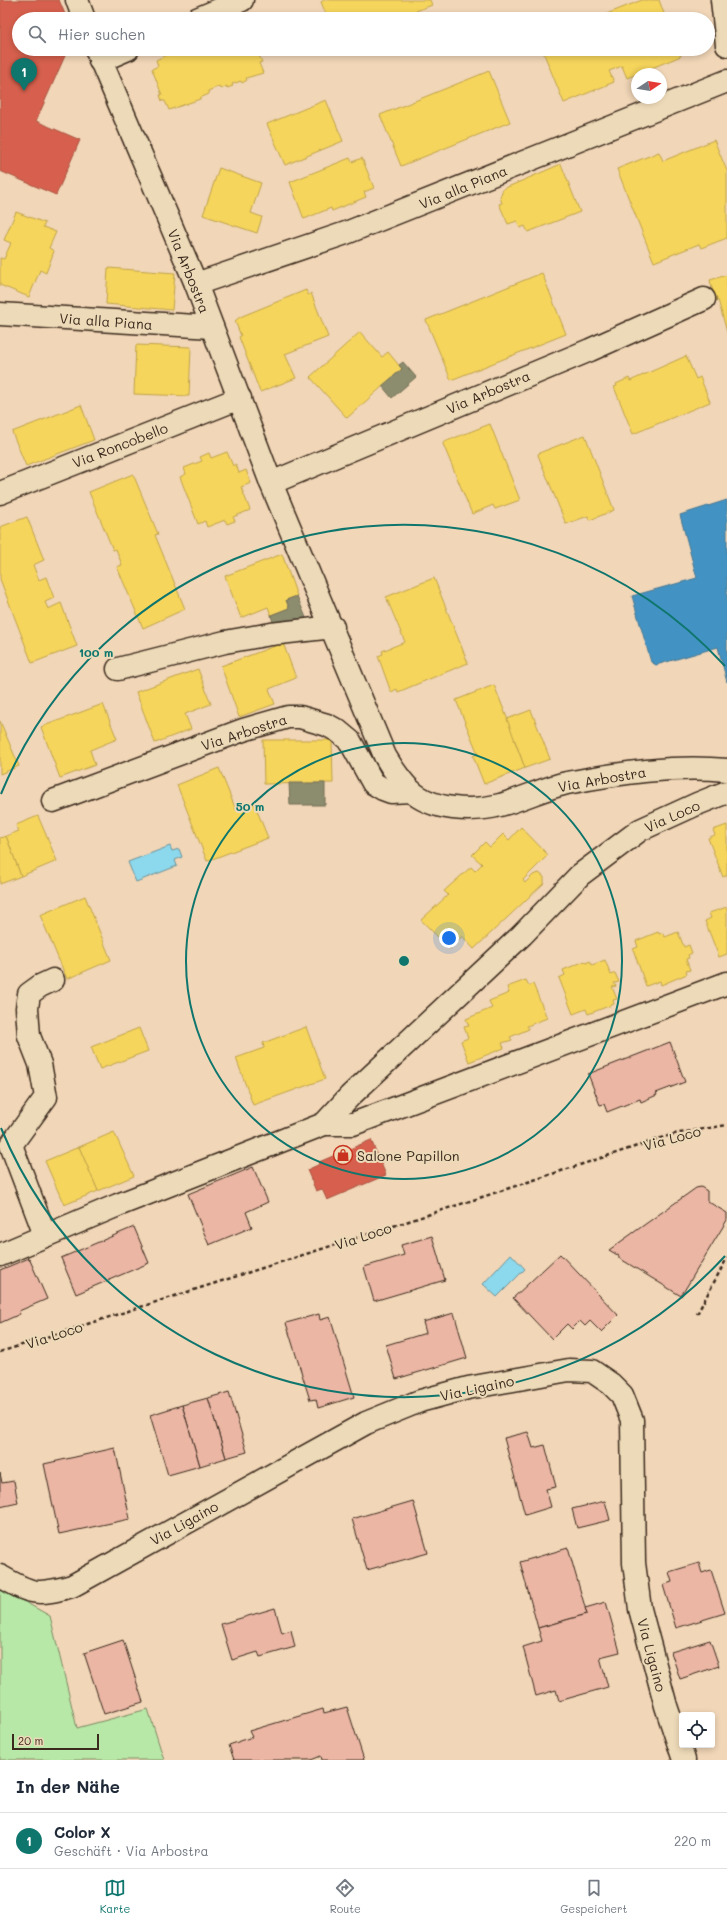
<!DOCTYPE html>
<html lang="de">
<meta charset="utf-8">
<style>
body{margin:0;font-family:Mali,sans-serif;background:#f6f6f7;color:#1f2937}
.controls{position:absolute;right:12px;bottom:12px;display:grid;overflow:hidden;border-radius:4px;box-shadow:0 2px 6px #0003}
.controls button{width:36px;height:36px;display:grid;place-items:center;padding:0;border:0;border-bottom:1px solid #e0e1e3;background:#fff;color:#1f2937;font:20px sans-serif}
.compass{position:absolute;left:631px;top:68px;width:36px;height:36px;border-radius:50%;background:#fff;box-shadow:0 2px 6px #0003;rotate:78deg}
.scale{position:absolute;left:12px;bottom:10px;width:87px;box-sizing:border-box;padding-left:4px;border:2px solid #3b2a1e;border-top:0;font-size:11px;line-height:14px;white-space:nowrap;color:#3b2a1e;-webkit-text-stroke:3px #eddab8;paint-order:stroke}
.you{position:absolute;left:449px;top:938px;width:14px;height:14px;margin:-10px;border:3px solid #fff;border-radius:50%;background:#1a73e8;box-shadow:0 0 0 6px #1a73e833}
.badge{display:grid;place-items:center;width:26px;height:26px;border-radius:50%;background:#0f766e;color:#fff;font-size:13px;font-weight:700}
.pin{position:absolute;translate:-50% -33px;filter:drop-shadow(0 1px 2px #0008)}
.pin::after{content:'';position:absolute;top:21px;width:14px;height:12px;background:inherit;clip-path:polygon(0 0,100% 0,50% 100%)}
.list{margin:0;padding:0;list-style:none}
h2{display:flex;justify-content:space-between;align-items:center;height:52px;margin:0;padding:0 16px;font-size:17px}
h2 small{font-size:13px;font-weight:400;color:#747a83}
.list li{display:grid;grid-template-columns:26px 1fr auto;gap:12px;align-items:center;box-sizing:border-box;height:56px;padding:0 16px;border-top:1px solid #e0e1e3}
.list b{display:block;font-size:15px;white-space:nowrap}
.list p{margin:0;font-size:13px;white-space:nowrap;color:#747a83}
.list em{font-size:13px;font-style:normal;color:#747a83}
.icon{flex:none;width:22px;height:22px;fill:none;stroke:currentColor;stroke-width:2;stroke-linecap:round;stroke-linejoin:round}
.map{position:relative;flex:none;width:727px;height:1760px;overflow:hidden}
.search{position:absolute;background:#fff;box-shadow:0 2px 6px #0003;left:12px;right:12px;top:12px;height:44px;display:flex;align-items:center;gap:10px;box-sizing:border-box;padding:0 14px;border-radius:22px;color:#747a83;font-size:15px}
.sheet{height:108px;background:#fff}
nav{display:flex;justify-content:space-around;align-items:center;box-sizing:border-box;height:56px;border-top:1px solid #e0e1e3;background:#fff;font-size:11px;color:#747a83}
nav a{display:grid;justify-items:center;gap:2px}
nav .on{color:#0f766e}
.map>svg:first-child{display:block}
.green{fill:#b8e8a7;stroke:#7a8962}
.water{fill:#8cd8ec;stroke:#6c929a}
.homes{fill:#f6d55c;stroke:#bea249}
.shops{fill:#d6604d;stroke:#a8503f}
.schools{fill:#4393c3;stroke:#417492}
.industry{fill:#8c8c6e;stroke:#746f56}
.building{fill:#ebb6a4;stroke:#3b2a1e}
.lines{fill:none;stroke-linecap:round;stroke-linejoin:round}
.street-casing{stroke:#3b2a1e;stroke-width:25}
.path{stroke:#3b2a1e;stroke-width:2.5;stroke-dasharray:4 3;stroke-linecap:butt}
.street{stroke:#eddab8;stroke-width:22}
.ring{fill:none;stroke:#0f766e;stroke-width:2}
.labels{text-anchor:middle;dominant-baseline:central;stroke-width:4;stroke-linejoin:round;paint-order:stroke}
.street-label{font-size:14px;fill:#3b2a1e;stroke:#eddab8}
.poi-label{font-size:14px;fill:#3b2a1e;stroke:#eddab8;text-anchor:start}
.centre{fill:#0f766e;stroke:#eddab8;stroke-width:2}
.ring-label{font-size:12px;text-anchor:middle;font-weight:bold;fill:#0f766e;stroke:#eddab8;stroke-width:4;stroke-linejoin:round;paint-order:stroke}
</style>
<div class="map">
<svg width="727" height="1760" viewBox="0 0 727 1760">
<rect width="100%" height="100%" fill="#f1d6b7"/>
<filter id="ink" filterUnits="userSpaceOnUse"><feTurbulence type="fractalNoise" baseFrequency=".025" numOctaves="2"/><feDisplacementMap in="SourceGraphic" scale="8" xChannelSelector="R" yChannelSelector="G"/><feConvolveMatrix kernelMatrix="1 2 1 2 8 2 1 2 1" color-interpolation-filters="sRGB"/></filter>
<g filter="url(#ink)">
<path class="green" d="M 0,1588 L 50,1616 L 77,1728 L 148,1709 L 164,1760 L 0,1760 Z"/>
<g class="water">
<path d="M 170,846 L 172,851 L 179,849 L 182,857 L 175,860 L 177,866 L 136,882 L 128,862 Z"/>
<path d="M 511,1254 L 525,1269 L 497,1297 L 483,1284 Z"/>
</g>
<g class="homes">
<path d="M 324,0 L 430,0 L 432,5 L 416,11 L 417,13 L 411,16 L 410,14 L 401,17 L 401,19 L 328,19 L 321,2 Z"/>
<path d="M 642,0 L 659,0 L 666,19 L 594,19 Z"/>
<path d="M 179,49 L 256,49 L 262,62 L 259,63 L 263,73 L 246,78 L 247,80 L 242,83 L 241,81 L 232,84 L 233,86 L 227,88 L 227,86 L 221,89 L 220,86 L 208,91 L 209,94 L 200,98 L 200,99 L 169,110 L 165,101 L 162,101 L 160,95 L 162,95 L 152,69 L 158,66 L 156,60 Z"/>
<path d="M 542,49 L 678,49 L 681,56 L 627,78 L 622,66 L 609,71 L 614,82 L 564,103 Z"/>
<path d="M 489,71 L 510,122 L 401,166 L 380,115 Z"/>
<path d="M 326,100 L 343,141 L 285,165 L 267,124 Z"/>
<path d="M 714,140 L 727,171 L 727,238 L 701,248 L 699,244 L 654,262 L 617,169 L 659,152 L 663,161 Z"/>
<path d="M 350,158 L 352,162 L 362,158 L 374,188 L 364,192 L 366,197 L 332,211 L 331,208 L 304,219 L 290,182 Z"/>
<path d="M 561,164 L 580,212 L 528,232 L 525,226 L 520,228 L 517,221 L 508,224 L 499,204 L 502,203 L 500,197 L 503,189 Z"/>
<path d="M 219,168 L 261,183 L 251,213 L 262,217 L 257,233 L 203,215 Z"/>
<path d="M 16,212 L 45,223 L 43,227 L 56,232 L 49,248 L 54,251 L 46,273 L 40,270 L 29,297 L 0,285 L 0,258 L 4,259 L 11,243 L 4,240 Z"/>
<path d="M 108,268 L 175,273 L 172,310 L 106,304 Z"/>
<path d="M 542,273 L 566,334 L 451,380 L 426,320 Z"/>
<path d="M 727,275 L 727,332 L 718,300 L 715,301 L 710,280 Z"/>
<path d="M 306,290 L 308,295 L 311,293 L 328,337 L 285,354 L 296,378 L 260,392 L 239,337 L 241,336 L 235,321 L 240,317 Z"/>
<path d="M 360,332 L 382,357 L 388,352 L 402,369 L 347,418 L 310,377 Z"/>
<path d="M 136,345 L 191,347 L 189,396 L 134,394 Z"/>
<path d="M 686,356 L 696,379 L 700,377 L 710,402 L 633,434 L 614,387 L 617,386 L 616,384 L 629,378 L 630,381 Z"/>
<path d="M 81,405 L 94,440 L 26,466 L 12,432 Z"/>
<path d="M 490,424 L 520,500 L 495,509 L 493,505 L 472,514 L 443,444 L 444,442 Z"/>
<path d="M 585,435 L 614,510 L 590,520 L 588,516 L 566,524 L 538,455 L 539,453 Z"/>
<path d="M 227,452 L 233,466 L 236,464 L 239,473 L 246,470 L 251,483 L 241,487 L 250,510 L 233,517 L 235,521 L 227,524 L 225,520 L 207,527 L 205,521 L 198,524 L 180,477 L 186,474 L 184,468 L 202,461 L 200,457 L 209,453 L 211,458 Z"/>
<path d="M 133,474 L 158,534 L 155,535 L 185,609 L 143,628 L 117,567 L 122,565 L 116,549 L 113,550 L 89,492 Z"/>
<path d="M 27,517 L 44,560 L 33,565 L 39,580 L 46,577 L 54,598 L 45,602 L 48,609 L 61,603 L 77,646 L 32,663 L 0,579 L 0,527 Z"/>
<path d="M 282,554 L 297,596 L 286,600 L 289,608 L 271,615 L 268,607 L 241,618 L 225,576 Z"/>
<path d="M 434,578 L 468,663 L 398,692 L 397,689 L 391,692 L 378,656 L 383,654 L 382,651 L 405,642 L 386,597 Z"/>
<path d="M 283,643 L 296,678 L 269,689 L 275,704 L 239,717 L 221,666 Z"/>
<path d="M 198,669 L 211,704 L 185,714 L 191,729 L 155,743 L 136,692 Z"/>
<path d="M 494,685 L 515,738 L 514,739 L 525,768 L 484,784 L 473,756 L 478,754 L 456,700 Z"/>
<path d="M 103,704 L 117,739 L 90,750 L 95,765 L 60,778 L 41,727 Z"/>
<path d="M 531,710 L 550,759 L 525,768 L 507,719 Z"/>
<path d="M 0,721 L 19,766 L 0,774 Z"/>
<path d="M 263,740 L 332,740 L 333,783 L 264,784 Z"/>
<path d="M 219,768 L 236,810 L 254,803 L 268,838 L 207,861 L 177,785 Z"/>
<path d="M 38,816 L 57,861 L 21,876 L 6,836 L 19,831 L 16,825 Z"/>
<path d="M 727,825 L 727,875 L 723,877 L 708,838 L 715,835 L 713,830 Z"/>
<path d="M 521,827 L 548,855 L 523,880 L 525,883 L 533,875 L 539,873 L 544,877 L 544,883 L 474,949 L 462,936 L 450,949 L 421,920 L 448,895 L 444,891 L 471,867 L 475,871 L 482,864 L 472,855 L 485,842 L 490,847 L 503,834 L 509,840 Z"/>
<path d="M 6,836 L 21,876 L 0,884 L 0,838 Z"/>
<path d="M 85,896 L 111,960 L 67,979 L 40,915 Z"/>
<path d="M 727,907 L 727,954 L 719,957 L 705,921 L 711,918 L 709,913 Z"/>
<path d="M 658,932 L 659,934 L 663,933 L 665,937 L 678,932 L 684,947 L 689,945 L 692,953 L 688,955 L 689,958 L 686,959 L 690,970 L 686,971 L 687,974 L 661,985 L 660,981 L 646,986 L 633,949 L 638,947 L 636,941 Z"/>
<path d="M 605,960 L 611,975 L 615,973 L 619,982 L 614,983 L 616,986 L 612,987 L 617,999 L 613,1000 L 614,1004 L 588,1014 L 586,1009 L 573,1014 L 559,978 L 565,975 L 563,970 L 585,961 L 586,963 L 590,961 L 592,965 Z"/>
<path d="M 526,980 L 529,986 L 533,984 L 547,1018 L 527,1026 L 529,1029 L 510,1037 L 512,1040 L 502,1043 L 504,1048 L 469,1062 L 461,1041 L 468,1038 L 464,1027 L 469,1026 L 466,1019 L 492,1008 L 489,1001 L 509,993 L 507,987 Z"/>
<path d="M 306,1027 L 325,1079 L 253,1105 L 236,1058 L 264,1048 L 263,1043 Z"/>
<path d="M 139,1028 L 148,1051 L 100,1069 L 91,1047 Z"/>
<path d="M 114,1132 L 134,1176 L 98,1191 L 79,1147 Z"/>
<path d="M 79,1147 L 98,1191 L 64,1205 L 45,1161 Z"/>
</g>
<g class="shops">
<path d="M 0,0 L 59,0 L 67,19 L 19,19 L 19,49 L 68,49 L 36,121 L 80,140 L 56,195 L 0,171 Z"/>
<path d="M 371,1140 L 386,1175 L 327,1200 L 322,1189 L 316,1191 L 307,1170 L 320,1164 L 319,1162 Z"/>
</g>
<path class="schools" d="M 727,500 L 727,682 L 718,647 L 656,665 L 651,662 L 632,596 L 697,578 L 680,515 Z"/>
<g class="industry">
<path d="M 403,362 L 416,377 L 392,398 L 382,386 L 402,369 L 399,365 Z"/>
<path d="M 297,596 L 307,620 L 274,626 L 271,615 L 289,608 L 286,600 Z"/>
<path d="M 289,783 L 325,783 L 325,805 L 290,805 Z"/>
</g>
<g class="building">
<path d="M 670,1042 L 685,1082 L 656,1093 L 657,1095 L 641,1102 L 640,1099 L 607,1112 L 604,1104 L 600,1105 L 588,1074 Z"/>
<path d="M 253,1167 L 268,1202 L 246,1212 L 252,1227 L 209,1245 L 188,1194 Z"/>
<path d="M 701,1187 L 707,1191 L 707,1201 L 727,1213 L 727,1220 L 681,1296 L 619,1258 L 619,1256 L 609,1250 L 696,1188 Z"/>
<path d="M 134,1227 L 149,1263 L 76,1294 L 61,1258 Z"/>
<path d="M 432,1236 L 445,1280 L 374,1301 L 364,1267 L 404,1255 L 401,1245 Z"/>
<path d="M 560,1254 L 618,1315 L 601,1332 L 590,1321 L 585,1326 L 580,1321 L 572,1329 L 567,1324 L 552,1339 L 513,1298 Z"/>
<path d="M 29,1258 L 47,1299 L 19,1311 L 20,1314 L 0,1323 L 0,1270 Z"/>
<path d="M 454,1313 L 467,1358 L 396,1379 L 386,1345 L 426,1333 L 423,1322 Z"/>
<path d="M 319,1314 L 320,1320 L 330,1317 L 354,1397 L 318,1408 L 316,1399 L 310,1400 L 286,1323 Z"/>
<path d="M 229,1392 L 247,1452 L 226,1458 L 208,1398 Z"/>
<path d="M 208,1398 L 226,1458 L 200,1466 L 182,1405 Z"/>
<path d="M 182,1405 L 200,1466 L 168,1475 L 150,1415 Z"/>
<path d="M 528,1432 L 533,1448 L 545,1445 L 556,1487 L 546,1489 L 551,1507 L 525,1515 L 504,1438 Z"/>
<path d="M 115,1448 L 130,1519 L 59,1534 L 44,1464 Z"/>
<path d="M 0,1473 L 2,1483 L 14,1481 L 18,1503 L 0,1507 Z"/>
<path d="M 413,1501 L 428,1553 L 367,1570 L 352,1519 Z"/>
<path d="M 605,1501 L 610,1520 L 577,1528 L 572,1509 Z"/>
<path d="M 568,1548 L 587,1614 L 538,1628 L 520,1562 Z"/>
<path d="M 699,1563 L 702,1573 L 711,1570 L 725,1613 L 676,1628 L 663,1585 L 672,1582 L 669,1572 Z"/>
<path d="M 606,1602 L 620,1652 L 600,1657 L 608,1687 L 559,1701 L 556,1690 L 536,1696 L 523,1647 L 542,1641 L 538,1628 L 587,1614 L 585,1608 Z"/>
<path d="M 275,1608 L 282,1633 L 291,1630 L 295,1647 L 260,1657 L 258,1652 L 232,1660 L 221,1624 Z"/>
<path d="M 123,1640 L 143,1702 L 104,1714 L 84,1653 Z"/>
<path d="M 710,1640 L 719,1666 L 680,1679 L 671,1652 Z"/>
<path d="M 347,1707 L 364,1760 L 322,1760 L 321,1756 L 311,1760 L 234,1760 L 229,1745 L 252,1737 L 249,1731 L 323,1709 L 324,1713 Z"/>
</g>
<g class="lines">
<defs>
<g id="street">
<path d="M 77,0 L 84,19"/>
<path d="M 722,0 L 727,45"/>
<path d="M 197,19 L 242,0"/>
<path d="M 96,49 L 196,284 L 271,483 L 385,756 C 392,768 400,780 410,790 C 432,811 473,812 500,805 C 523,799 544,788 567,783 C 619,773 674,765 727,770"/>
<path d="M 100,61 L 128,49"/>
<path d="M 196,284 L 346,233 L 727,81"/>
<path d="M 0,314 L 212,327"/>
<path d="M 271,483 L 590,350 L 704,299"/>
<path d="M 0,493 L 240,398"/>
<path d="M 118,669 L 225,642 L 271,634 L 333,627"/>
<path d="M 53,801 L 243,730 L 288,717 L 300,717 L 327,725 L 338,731 L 350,741 L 373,783 L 383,789 L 391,792 L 411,791"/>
<path d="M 324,1124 L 350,1096 L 522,935 L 580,875 L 640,830 L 697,804 L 727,792"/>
<path d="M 45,1235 L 11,1145 L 46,1097 L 40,1064 L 29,1036 L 27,1008 L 29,994 L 40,986 L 53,980"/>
<path d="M 0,1255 L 118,1205 L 324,1124 L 353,1124 L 727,983"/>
<path d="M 0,1576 C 31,1594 37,1596 72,1586 L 366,1423 L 420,1401 L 468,1388 L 569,1370 L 592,1371 L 611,1384 L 622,1395 L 632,1420 L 634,1563 L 640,1609 L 666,1706 L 684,1760"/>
</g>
</defs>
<use href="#street" class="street-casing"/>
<g class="path">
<path d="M 697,1314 L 727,1258"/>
<path d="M 0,1352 L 406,1222 L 674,1134 L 727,1125"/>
</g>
<use href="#street" class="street"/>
</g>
</g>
<g class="ring">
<circle cx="404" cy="961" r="218"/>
<path d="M725 1256A436 436 0 0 1 1 1128M1 794A436 436 0 0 1 725 666"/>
</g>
<defs>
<symbol id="shop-ring" viewBox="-11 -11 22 22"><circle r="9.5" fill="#eddab8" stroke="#c8321e" stroke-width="1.5"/><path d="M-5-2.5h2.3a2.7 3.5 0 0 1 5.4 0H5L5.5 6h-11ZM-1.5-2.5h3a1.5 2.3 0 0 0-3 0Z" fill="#c8321e"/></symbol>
</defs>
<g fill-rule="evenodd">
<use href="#shop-ring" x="332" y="1144" width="22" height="22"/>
</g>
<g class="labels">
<g class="street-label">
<text transform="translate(463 187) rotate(-22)">Via alla Piana</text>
<text transform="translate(189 271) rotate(68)">Via Arbostra</text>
<text transform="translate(106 321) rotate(4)">Via alla Piana</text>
<text transform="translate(488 392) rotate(-23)">Via Arbostra</text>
<text transform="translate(120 445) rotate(-21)">Via Roncobello</text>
<text transform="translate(244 732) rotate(-18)">Via Arbostra</text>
<text transform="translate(602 779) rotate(-10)">Via Arbostra</text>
<text transform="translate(672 816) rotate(-24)">Via Loco</text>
<text transform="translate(672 1138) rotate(-15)">Via Loco</text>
<text transform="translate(363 1236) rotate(-18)">Via Loco</text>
<text transform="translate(54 1335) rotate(-18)">Via Loco</text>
<text transform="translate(477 1388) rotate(-12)">Via Ligaino</text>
<text transform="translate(184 1523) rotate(-29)">Via Ligaino</text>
<text transform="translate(652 1655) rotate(75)">Via Ligaino</text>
</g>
<g class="poi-label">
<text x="357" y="1155">Salone Papillon</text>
</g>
</g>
<circle cx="404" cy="961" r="6" class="centre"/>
<g class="ring-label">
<text x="96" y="657">100 m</text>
<text x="250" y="811">50 m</text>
</g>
</svg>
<div class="controls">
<button><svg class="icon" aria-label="locate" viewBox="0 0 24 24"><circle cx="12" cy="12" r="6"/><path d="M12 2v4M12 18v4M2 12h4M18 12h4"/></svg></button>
</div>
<svg class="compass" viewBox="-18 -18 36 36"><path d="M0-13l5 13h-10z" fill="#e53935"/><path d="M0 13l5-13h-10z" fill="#747a83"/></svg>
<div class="scale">20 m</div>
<div class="you"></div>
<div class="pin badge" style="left:24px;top:91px">1</div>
<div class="search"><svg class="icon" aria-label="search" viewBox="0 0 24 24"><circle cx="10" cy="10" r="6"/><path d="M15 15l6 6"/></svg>Hier suchen</div>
</div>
<section class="sheet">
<h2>In der Nähe<small></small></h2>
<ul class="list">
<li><span class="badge">1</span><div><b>Color X</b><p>Geschäft · Via Arbostra</p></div><em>220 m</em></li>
</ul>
</section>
<nav>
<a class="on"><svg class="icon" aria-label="map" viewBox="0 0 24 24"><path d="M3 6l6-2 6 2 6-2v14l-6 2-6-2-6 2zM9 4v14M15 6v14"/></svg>Karte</a>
<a><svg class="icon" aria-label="directions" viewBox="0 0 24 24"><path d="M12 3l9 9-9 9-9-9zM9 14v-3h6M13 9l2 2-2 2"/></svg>Route</a>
<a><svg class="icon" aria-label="saved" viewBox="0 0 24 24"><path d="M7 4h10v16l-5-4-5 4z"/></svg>Gespeichert</a>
</nav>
